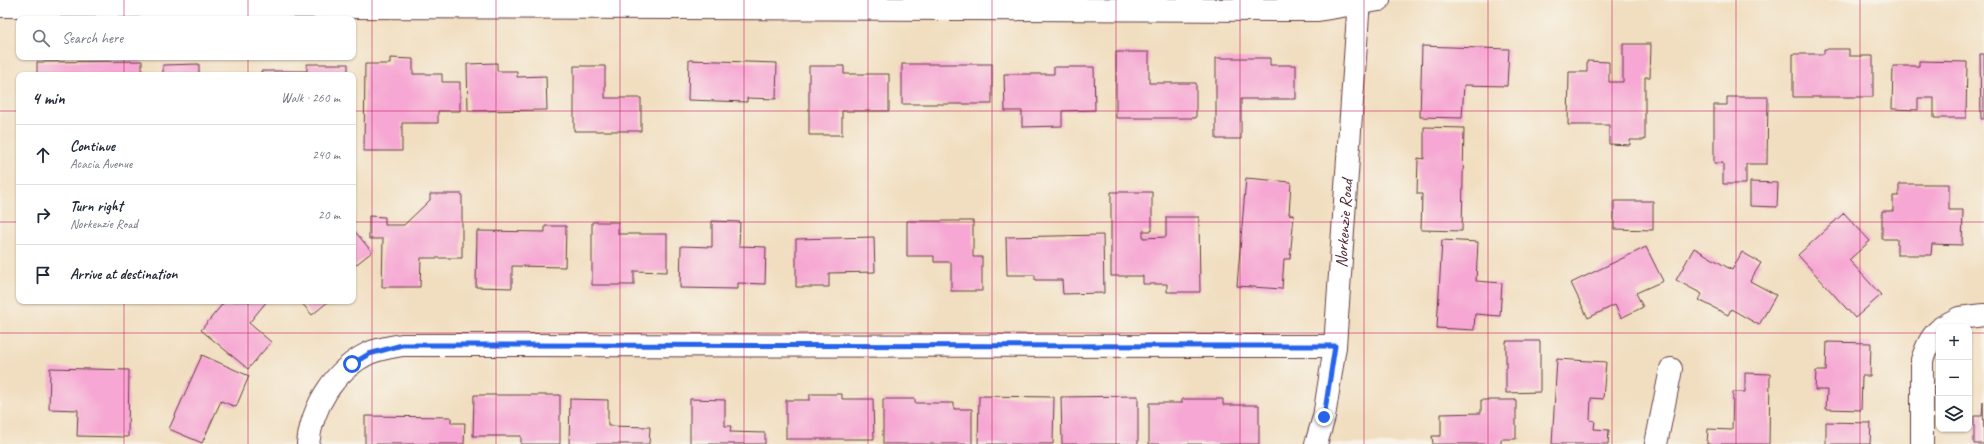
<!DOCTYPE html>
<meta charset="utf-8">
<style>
body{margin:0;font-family:Caveat,sans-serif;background:#f2f2f3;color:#1f2937}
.controls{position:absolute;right:12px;bottom:12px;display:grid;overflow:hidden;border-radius:8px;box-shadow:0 1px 3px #0004}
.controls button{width:36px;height:36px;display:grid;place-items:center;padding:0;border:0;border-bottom:1px solid #e0e1e3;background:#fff;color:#1f2937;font:20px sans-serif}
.stop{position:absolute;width:12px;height:12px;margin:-9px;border:3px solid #2563eb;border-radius:50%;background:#fff}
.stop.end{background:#2563eb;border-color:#fff;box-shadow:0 1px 4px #0008}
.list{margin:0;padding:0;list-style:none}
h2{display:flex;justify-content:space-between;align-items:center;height:52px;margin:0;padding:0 16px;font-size:17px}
h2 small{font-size:13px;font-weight:400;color:#747a83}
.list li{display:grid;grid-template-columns:26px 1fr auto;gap:12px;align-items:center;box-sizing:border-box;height:60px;padding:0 16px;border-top:1px solid #e0e1e3}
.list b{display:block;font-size:15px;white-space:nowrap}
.list p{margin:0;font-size:13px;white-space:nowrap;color:#747a83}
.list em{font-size:13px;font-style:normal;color:#747a83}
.icon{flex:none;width:22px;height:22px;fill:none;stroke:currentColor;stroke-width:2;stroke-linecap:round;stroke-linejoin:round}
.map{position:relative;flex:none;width:1984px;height:444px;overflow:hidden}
.search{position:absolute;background:#fff;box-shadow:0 1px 3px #0004;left:16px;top:16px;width:340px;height:44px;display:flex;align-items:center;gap:10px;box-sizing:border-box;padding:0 14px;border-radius:8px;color:#747a83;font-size:15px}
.panel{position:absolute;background:#fff;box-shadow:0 1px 3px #0004;left:16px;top:72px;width:340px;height:232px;border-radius:8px}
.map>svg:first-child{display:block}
.building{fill:#f6a7d3}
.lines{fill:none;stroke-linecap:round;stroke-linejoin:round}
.minor-casing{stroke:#633c41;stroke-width:24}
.minor{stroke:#fff;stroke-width:22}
.route{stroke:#2563eb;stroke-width:5}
.grid{fill:none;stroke:#c2185b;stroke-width:1;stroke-opacity:0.55}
.labels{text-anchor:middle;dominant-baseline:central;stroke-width:3;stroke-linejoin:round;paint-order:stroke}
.street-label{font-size:17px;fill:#4a1f2b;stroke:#f7f3e8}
</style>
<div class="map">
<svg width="1984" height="444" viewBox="0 0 1984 444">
<rect width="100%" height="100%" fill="#f7f3e8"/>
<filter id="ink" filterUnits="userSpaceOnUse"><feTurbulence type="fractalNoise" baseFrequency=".025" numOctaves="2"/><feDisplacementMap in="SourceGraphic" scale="8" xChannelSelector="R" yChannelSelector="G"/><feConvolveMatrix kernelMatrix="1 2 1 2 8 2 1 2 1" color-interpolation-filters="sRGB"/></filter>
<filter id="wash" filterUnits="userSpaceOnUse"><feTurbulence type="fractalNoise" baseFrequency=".012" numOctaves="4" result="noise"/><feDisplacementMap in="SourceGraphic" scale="16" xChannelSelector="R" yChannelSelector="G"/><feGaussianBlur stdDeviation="0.9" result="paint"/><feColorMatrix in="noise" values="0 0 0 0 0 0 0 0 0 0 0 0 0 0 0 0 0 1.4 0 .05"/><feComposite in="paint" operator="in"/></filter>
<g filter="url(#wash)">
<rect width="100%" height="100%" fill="#f1dec0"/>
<g id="blocks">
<g class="building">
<path d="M 1623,44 L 1651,44 L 1650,77 L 1645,77 L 1645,140 L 1630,140 L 1630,145 L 1609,144 L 1609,125 L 1568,125 L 1569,72 L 1587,72 L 1587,61 L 1609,62 L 1609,82 L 1623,82 Z"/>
<path d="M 1422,46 L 1509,49 L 1507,86 L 1464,85 L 1462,118 L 1420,117 Z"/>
<path d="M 1824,49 L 1849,49 L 1849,56 L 1873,56 L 1873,97 L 1793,97 L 1793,54 L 1824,54 Z"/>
<path d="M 1116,52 L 1149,52 L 1149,83 L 1196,83 L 1196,118 L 1116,118 Z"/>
<path d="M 1980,54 L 1984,54 L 1984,119 L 1981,119 Z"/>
<path d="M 390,58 L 413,59 L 413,74 L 442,74 L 442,82 L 460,82 L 460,111 L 438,111 L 438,123 L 402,123 L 402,151 L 364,151 L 365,64 L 390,64 Z"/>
<path d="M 1216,58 L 1270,58 L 1270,65 L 1296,65 L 1296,99 L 1241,99 L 1241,139 L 1216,139 Z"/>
<path d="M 689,60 L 777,63 L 776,99 L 747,98 L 747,102 L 688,100 Z"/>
<path d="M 142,61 L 142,75 L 37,75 L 37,62 Z"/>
<path d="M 1919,61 L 1967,62 L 1966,118 L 1934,118 L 1934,98 L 1918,98 L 1918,110 L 1892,109 L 1893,66 L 1919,66 Z"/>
<path d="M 497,63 L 497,71 L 517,71 L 517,77 L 546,76 L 547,110 L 468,111 L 467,64 Z"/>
<path d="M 199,64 L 199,75 L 163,75 L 163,65 Z"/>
<path d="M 307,64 L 348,64 L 348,75 L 261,75 L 261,71 L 307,71 Z"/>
<rect x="902" y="64" width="90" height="40"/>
<path d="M 574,66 L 605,66 L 605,98 L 641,98 L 641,131 L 574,131 Z"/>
<path d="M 809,66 L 844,66 L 844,74 L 889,74 L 889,111 L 842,111 L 842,135 L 809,135 Z"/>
<path d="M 1054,67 L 1094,67 L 1095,110 L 1062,111 L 1062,126 L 1022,127 L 1022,111 L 1005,111 L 1004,74 L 1054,74 Z"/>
<path d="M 1727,97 L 1768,97 L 1767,164 L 1746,164 L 1746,184 L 1723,184 L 1723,163 L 1714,163 L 1714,105 L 1727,105 Z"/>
<path d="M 1424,127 L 1464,128 L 1462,231 L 1421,230 L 1422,194 L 1417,194 L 1418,158 L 1424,159 Z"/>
<path d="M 1246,178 L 1291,182 L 1289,214 L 1294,215 L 1290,259 L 1284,259 L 1282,289 L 1237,286 Z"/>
<path d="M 1750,182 L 1778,183 L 1777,207 L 1750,206 Z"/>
<path d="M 1899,184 L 1949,184 L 1949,210 L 1963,210 L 1962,245 L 1932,244 L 1931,255 L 1897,255 L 1897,239 L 1882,239 L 1882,211 L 1893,211 L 1893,196 L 1899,196 Z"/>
<path d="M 1111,192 L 1152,192 L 1152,231 L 1143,231 L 1143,238 L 1166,237 L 1166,217 L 1199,217 L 1200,292 L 1167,292 L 1167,284 L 1143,284 L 1143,276 L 1111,276 Z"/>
<path d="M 430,194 L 462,194 L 462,258 L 421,258 L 420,287 L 382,287 L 383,239 L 369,239 L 369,216 L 385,217 L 385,225 L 404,225 L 430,200 Z"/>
<path d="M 1614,201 L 1653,201 L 1653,230 L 1614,229 Z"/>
<path d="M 1844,213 L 1870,241 L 1849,260 L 1881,295 L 1855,318 L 1798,255 Z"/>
<path d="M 712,221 L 740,222 L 739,246 L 766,247 L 765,284 L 738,283 L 738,289 L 680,288 L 681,246 L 712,247 Z"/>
<path d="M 907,221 L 973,221 L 973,257 L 982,257 L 982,291 L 951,291 L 951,262 L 934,262 L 934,256 L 907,256 Z"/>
<path d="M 592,222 L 618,222 L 618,234 L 667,234 L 667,272 L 634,271 L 634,285 L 592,285 Z"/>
<path d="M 545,226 L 566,226 L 565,267 L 512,266 L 512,288 L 476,287 L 477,231 L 545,232 Z"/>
<path d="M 353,229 L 372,252 L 353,267 Z"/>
<path d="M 1103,235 L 1104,293 L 1063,294 L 1062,280 L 1035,280 L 1035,275 L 1007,275 L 1006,237 Z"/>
<path d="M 874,237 L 875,272 L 829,273 L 829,287 L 796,287 L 796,239 Z"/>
<path d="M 1442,240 L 1478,242 L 1476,281 L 1502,283 L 1500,316 L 1475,314 L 1474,330 L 1437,328 Z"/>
<path d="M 1646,247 L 1663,281 L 1636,293 L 1643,307 L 1621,318 L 1615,305 L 1588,318 L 1571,283 Z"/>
<path d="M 1694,248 L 1732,270 L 1742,252 L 1761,263 L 1750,281 L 1776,295 L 1759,325 L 1731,309 L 1728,315 L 1699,300 L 1702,294 L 1676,280 Z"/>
<path d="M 225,301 L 267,301 L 249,323 L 271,342 L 248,369 L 201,330 Z"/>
<path d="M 300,301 L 329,301 L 312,315 Z"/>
<path d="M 1506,341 L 1540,341 L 1540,392 L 1506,393 Z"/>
<path d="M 1827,342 L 1871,343 L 1870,376 L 1862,376 L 1861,410 L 1826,409 L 1827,390 L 1815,390 L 1816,371 L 1826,371 Z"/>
<path d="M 202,355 L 249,376 L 236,407 L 221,401 L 202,443 L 169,429 Z"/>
<path d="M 1557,359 L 1606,362 L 1603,399 L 1591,398 L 1590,420 L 1595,421 L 1594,429 L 1609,430 L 1608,444 L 1552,444 Z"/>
<path d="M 50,368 L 129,370 L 128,437 L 77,436 L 78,410 L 49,409 Z"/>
<path d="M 1745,373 L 1770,374 L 1769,444 L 1707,444 L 1708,429 L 1732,430 L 1733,392 L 1745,392 Z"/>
<path d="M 810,394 L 842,394 L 842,399 L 873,399 L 874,439 L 786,439 L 786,400 L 810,400 Z"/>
<path d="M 474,395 L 560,395 L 560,444 L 521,444 L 521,436 L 473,436 Z"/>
<path d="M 979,396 L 1054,397 L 1053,444 L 978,444 Z"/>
<path d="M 1138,396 L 1138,444 L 1062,444 L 1061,397 Z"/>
<path d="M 570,399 L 608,400 L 608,426 L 650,427 L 649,444 L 569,444 Z"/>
<path d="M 690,399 L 725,400 L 725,426 L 731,426 L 730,432 L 765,433 L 765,444 L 690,444 Z"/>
<path d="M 883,399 L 915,399 L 915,403 L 954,403 L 954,409 L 972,409 L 972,444 L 883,444 Z"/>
<path d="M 1182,399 L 1223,399 L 1223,405 L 1259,405 L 1259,444 L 1149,444 L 1149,403 L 1182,403 Z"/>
<path d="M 1481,400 L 1516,400 L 1516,439 L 1501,439 L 1501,444 L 1433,444 L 1432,436 L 1441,436 L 1441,414 L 1481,413 Z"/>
<path d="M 1983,401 L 1984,444 L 1974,444 L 1974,416 L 1982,416 Z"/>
<path d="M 365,416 L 451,417 L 451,423 L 465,423 L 464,444 L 365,444 Z"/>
<path d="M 1826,422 L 1871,423 L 1870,444 L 1826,444 Z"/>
</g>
</g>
</g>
<g filter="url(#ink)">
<use href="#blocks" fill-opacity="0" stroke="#633c41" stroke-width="1"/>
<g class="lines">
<defs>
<g id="minor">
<path d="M 0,6 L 1302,10 L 1318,10 L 1379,0"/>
<path d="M 1942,327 L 1959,318 L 1984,315"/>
<path d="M 308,444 C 312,407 334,370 369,353 C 379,349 391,347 402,345 L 1335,346"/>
<path id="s1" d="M 1316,444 L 1324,417 L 1335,346 L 1359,0"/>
<path d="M 1656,444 L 1671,369"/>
<path d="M 1922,444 L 1922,360 C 1926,348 1930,338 1939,330"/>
</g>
</defs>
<use href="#minor" class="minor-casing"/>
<use href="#minor" class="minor"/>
</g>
</g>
<g class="lines" filter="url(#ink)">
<path class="route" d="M 352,364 L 369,354 L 402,345 L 1335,346 L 1324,417"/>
</g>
<path class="grid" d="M 124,0 L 124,19M 248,0 L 248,19M 372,0 L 372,444M 496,0 L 496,444M 620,0 L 620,444M 744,0 L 744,444M 868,0 L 868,444M 992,0 L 992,444M 1116,0 L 1116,444M 1240,0 L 1240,444M 1364,0 L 1364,444M 1488,0 L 1488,444M 1612,0 L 1612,444M 1736,0 L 1736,444M 1860,0 L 1860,444M 124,57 L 124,75M 248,57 L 248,75M 0,111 L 19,111M 353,111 L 1984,111M 0,222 L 19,222M 353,222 L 1984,222M 124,301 L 124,444M 248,301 L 248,444M 0,333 L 1939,333M 1969,333 L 1984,333"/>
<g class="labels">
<g class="street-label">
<text stroke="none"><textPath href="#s1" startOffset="223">Norkenzie Road</textPath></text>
</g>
</g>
</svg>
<div class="controls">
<button>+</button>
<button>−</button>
<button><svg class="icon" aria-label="layers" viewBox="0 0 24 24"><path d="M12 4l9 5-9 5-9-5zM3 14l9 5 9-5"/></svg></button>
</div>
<div class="stop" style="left:352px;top:364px"></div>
<div class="stop end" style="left:1324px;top:417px"></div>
<div class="search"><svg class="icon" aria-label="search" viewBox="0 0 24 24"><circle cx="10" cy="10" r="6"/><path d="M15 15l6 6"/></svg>Search here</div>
<section class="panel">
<h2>4 min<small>Walk · 260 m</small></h2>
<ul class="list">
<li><svg class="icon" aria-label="ahead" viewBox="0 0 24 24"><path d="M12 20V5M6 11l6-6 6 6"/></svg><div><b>Continue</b><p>Acacia Avenue</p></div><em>240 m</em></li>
<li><svg class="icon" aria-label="right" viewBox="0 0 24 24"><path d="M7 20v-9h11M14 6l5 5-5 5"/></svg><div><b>Turn right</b><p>Norkenzie Road</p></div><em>20 m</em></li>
<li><svg class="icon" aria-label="arrive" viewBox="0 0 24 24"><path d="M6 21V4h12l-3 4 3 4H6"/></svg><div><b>Arrive at destination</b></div></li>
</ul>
</section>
</div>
